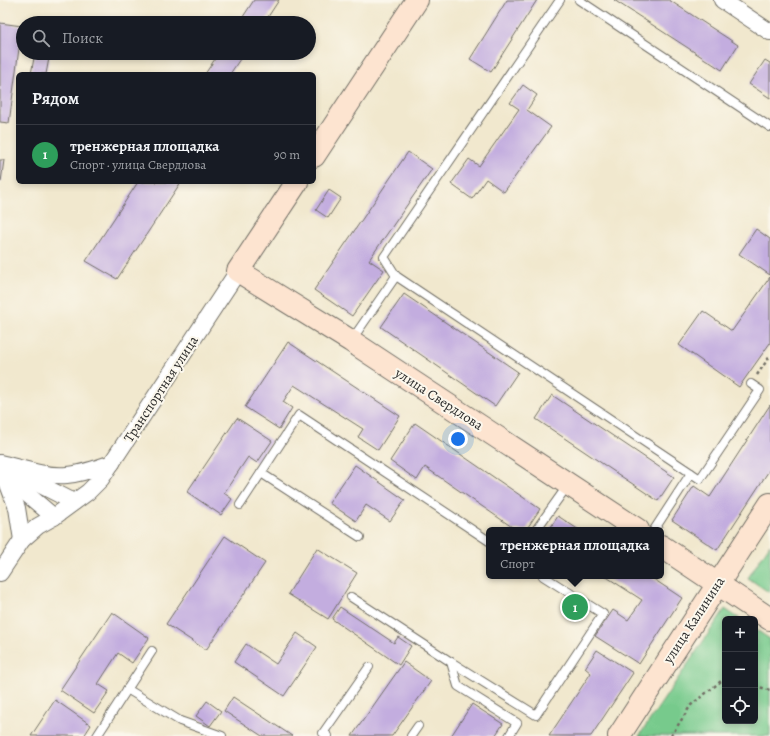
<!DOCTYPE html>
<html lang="ru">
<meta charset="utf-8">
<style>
body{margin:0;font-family:Alegreya,serif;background:#242831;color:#f1f3f6}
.controls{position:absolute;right:12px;bottom:12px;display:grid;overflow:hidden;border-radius:6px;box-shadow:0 2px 6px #0003}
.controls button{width:36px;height:36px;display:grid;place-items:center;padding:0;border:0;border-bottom:1px solid #363941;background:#171b24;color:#f1f3f6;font:20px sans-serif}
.you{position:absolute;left:458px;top:439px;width:14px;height:14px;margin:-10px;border:3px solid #fff;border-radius:50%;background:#1a73e8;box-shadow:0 0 0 6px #1a73e833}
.badge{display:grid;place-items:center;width:26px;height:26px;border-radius:50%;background:#8c9099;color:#fff;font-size:13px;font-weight:700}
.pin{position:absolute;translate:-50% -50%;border:2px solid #fff;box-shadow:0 1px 4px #0006}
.popup{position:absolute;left:486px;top:527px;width:178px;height:52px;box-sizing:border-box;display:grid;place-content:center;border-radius:6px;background:#171b24;filter:drop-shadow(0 1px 3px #0005);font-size:13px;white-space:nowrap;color:#9ea1a6}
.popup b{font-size:15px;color:#f1f3f6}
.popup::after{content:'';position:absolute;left:50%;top:100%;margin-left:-8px;border:8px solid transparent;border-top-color:#171b24}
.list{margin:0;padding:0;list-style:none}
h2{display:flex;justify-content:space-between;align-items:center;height:52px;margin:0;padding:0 16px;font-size:17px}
h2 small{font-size:13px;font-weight:400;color:#9ea1a6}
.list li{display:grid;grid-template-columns:26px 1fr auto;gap:12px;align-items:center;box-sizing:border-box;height:60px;padding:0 16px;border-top:1px solid #363941}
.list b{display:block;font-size:15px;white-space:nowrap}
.list p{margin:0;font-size:13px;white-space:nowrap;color:#9ea1a6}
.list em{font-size:13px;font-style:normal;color:#9ea1a6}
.icon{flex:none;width:22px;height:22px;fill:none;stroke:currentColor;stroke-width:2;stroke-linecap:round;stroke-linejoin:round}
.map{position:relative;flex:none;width:770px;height:736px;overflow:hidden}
.search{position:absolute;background:#171b24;box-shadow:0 2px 6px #0003;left:16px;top:16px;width:300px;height:44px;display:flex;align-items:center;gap:10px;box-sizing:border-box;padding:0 14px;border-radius:22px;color:#9ea1a6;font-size:15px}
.panel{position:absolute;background:#171b24;box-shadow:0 2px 6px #0003;left:16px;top:72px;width:300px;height:112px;border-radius:6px}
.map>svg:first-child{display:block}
.green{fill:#77ca8c;stroke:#517a5c}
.building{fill:#c3addf}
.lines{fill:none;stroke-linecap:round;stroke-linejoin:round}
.lane-casing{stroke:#706d64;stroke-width:10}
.street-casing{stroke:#706d64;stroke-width:18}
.secondary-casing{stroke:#706d64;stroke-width:24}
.path{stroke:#706d64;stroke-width:2.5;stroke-dasharray:3 3;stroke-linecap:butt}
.lane{stroke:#fff;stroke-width:8}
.street{stroke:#fff;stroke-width:16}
.secondary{stroke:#fde4d0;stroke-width:22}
.labels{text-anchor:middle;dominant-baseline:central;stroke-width:4;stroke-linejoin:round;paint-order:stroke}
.street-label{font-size:14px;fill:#2b2b2b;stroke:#fbf7ec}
</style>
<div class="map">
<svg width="770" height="736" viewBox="0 0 770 736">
<rect width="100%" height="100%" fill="#fbf7ec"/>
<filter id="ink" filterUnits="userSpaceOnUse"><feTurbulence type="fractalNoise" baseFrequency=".025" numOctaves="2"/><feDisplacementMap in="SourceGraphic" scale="8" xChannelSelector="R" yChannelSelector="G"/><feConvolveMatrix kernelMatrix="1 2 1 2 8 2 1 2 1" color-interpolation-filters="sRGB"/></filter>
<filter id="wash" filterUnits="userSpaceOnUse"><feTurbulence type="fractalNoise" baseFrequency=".012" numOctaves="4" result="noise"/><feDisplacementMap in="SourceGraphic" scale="16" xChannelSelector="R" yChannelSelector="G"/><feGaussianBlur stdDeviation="0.9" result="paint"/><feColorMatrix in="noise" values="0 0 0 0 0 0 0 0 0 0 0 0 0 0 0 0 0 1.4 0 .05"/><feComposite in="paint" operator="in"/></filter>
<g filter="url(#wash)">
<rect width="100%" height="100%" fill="#f1e8ce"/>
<g class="green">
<path d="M 770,544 L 770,593 L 748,578 Z"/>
<path d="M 725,609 L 740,619 L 725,619 L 725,721 L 755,721 L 755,629 L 770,639 L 770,736 L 639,736 Z"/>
</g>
<g id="blocks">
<g class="building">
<path d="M 254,0 L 279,0 L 264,23 L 239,23 Z"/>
<path d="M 507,0 L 537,0 L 491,72 L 470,59 Z"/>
<path d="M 614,0 L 669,0 L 738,45 L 722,70 Z"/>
<path d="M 0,23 L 22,26 L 9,123 L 0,122 Z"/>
<path d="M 35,53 L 50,53 L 46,74 L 31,74 Z"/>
<path d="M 219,53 L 244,53 L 230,74 L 205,74 Z"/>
<path d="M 765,60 L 770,63 L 770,98 L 749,84 Z"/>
<path d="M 523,85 L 537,95 L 527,110 L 551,127 L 504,192 L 486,179 L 472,199 L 451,184 L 469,159 L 479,166 L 519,109 L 510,103 Z"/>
<path d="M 408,152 L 432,169 L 369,260 L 384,270 L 352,316 L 314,290 Z"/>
<path d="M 0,160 L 4,160 L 1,182 L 0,182 Z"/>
<path d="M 138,182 L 181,182 L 117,279 L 86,261 Z"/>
<path d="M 329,190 L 341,198 L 328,218 L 316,210 Z"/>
<path d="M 756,229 L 770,239 L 770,275 L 739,254 Z"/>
<path d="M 770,277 L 770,343 L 739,387 L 679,345 L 703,311 L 732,331 Z"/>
<path d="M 404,294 L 518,372 L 495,406 L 381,327 Z"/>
<path d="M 288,342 L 400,416 L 378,450 L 358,437 L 363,429 L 294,385 L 283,402 L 292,408 L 279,429 L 245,407 Z"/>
<path d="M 552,395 L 674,477 L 658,501 L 536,419 Z"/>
<path d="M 770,405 L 770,469 L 717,550 L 672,520 L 694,486 L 710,497 Z"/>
<path d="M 237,418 L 272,441 L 257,463 L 248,457 L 224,493 L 232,499 L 221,515 L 187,492 Z"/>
<path d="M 415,423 L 540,509 L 526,530 L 509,530 L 512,527 L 425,467 L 417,480 L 390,461 Z"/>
<path d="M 355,465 L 405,500 L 390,521 L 366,505 L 356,521 L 329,503 Z"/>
<path d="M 558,516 L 579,530 L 549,530 Z"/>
<path d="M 225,536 L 265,563 L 206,650 L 166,624 Z"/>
<path d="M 317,548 L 357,573 L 328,619 L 288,594 Z"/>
<path d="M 605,576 L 649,576 L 682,598 L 639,664 L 595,636 L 613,610 L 628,620 L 642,600 Z"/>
<path d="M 340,607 L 394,643 L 398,637 L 411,646 L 399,665 L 332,619 Z"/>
<path d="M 112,612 L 149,638 L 132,663 L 118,653 L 98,684 L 109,691 L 94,713 L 60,690 Z"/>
<path d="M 297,633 L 317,647 L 284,696 L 234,662 L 246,644 L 276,664 Z"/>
<path d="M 597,650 L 633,673 L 591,736 L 549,736 L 591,673 L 585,668 Z"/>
<path d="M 404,662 L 431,681 L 416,702 L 392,736 L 352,736 Z"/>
<path d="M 233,697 L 292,736 L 262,736 L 224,711 Z"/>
<path d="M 55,700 L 91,725 L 84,736 L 31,736 Z"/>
<path d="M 207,701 L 221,711 L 210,726 L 196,716 Z"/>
<path d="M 472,704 L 503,724 L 495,736 L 451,736 Z"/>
</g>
</g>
</g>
<g filter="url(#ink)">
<use href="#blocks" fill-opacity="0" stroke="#706d64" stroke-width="1"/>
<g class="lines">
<defs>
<g id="lane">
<path d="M 560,0 L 384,257 L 396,276 L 700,479 L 760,390 L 751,384"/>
<path d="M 579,0 L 770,127"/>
<path d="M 351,341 L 396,276"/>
<path d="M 261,473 L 299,415 L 489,541"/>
<path d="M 240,505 L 261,473 L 360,537"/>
<path d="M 536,530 L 568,485"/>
<path d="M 654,530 L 691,473"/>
<path d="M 351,597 L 451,662 L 458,686 L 517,723 L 509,736"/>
<path d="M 451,662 L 536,715 L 603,614 L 543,576"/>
<path d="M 127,689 L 180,721 L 222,736"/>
<path d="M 97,736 L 152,651"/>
<path d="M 328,736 L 323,733 L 369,667"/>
<path d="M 411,736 L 418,726"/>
</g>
<g id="street">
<path d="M 722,0 L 770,32"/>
<path d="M 0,463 C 21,468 45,477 67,475 C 82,474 97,468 112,463"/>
<path d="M 0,471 L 54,517"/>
<path d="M 17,473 L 74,502"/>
<path d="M 6,479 L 17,508 L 22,540"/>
<path d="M 0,573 L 22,540 L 38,526 L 54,517 L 88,492 L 101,479 L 238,271"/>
</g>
<g id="secondary">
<path d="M 314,156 L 417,0"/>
<path d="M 297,182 L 238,271 L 351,341 L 638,530"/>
<path d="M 661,546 L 770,619"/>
<path d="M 619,736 L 770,504"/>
</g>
</defs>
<use href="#lane" class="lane-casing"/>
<use href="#street" class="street-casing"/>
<use href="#secondary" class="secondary-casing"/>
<g class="path">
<path d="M 757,375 L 770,356"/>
<path d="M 755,686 L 770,690"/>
<path d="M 671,736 L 691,705 L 725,678"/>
</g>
<use href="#lane" class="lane"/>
<use href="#street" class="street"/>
<use href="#secondary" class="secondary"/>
</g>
</g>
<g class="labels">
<g class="street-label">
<text transform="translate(161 389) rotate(-57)">Транспортная улица</text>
<text transform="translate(439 399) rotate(33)">улица Свердлова</text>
<text transform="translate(694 620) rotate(-57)">улица Калинина</text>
</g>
</g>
</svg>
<div class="controls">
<button>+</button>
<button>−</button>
<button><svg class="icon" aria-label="locate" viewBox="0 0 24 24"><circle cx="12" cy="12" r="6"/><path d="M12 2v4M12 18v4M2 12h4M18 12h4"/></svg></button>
</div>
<div class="you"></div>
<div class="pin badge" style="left:575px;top:607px;background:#2e9e5b">1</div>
<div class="popup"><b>тренжерная площадка</b>Спорт</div>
<div class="search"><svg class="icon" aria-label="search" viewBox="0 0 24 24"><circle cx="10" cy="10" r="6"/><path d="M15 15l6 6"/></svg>Поиск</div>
<section class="panel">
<h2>Рядом<small></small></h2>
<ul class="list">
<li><span class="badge" style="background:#2e9e5b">1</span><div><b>тренжерная площадка</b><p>Спорт · улица Свердлова</p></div><em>90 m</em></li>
</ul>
</section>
</div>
